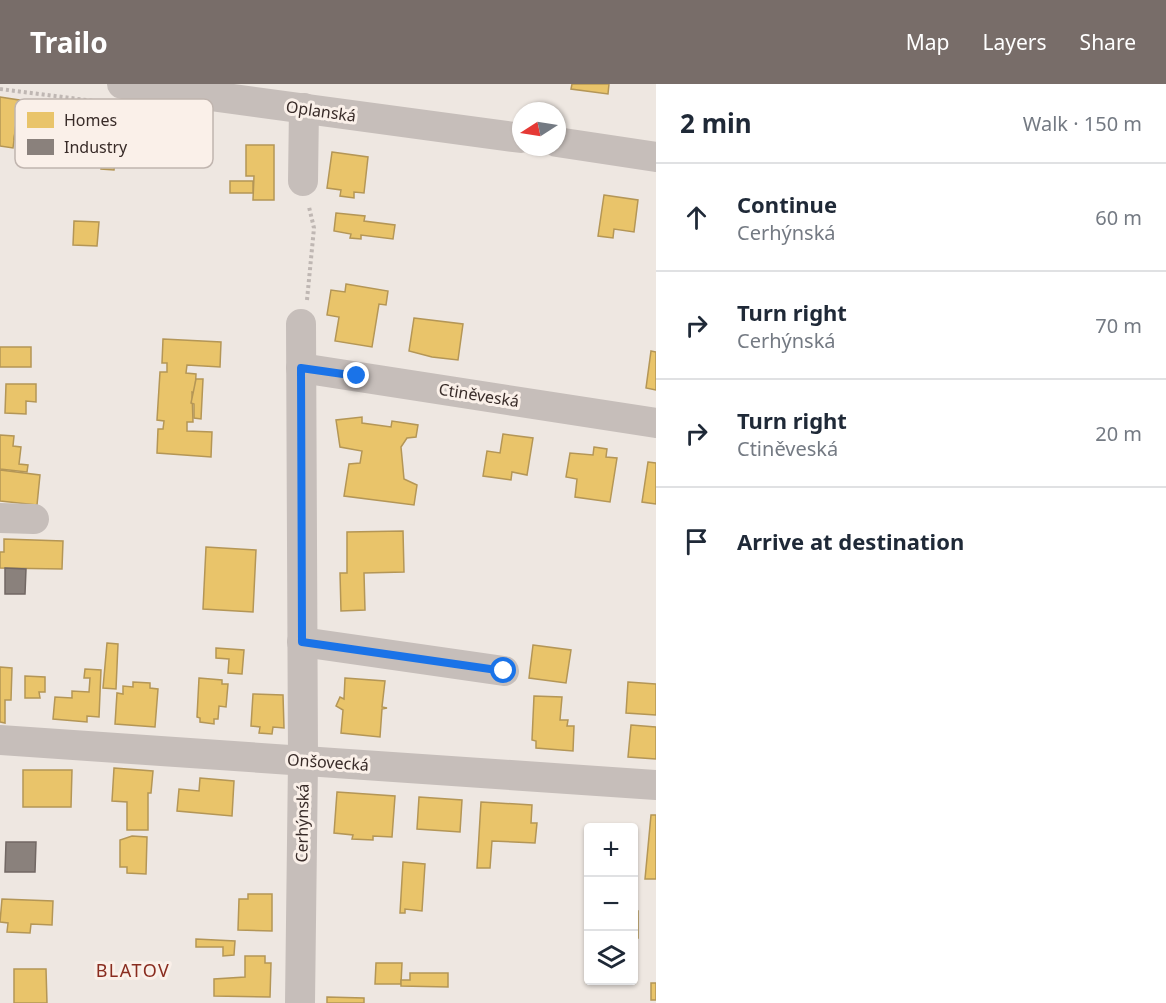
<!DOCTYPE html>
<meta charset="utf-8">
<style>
body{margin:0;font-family:"Noto Sans",sans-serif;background:#f6f6f7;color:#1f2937}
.controls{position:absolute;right:18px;bottom:18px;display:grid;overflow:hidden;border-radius:6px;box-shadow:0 2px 4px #0004}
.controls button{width:54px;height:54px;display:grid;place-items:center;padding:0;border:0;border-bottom:2px solid #e0e1e3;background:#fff;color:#1f2937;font:30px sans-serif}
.compass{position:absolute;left:512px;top:18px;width:54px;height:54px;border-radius:50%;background:#fff;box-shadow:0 2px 4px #0004;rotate:258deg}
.stop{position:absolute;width:18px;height:18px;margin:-14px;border:4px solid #1a73e8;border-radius:50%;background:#fff}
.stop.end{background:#1a73e8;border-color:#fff;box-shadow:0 2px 6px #0008}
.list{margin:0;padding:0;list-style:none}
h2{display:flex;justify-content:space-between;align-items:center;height:78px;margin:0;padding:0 24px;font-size:26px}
h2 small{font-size:20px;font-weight:400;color:#747a83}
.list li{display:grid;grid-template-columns:39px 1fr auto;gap:18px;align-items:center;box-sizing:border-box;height:108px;padding:0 24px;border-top:2px solid #e0e1e3}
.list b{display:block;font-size:22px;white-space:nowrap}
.list p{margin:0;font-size:20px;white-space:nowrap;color:#747a83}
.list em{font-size:20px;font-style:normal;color:#747a83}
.icon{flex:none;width:33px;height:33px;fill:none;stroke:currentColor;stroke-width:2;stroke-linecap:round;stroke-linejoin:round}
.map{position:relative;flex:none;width:656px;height:919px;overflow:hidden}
header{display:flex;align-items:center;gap:36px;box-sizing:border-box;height:84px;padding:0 30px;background:#786d69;color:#fff}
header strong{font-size:28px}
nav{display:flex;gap:33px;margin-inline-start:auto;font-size:21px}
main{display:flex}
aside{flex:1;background:#fff}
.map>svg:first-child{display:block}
.homes{fill:#e9c46a;stroke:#b49656;stroke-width:1.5}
.industry{fill:#8a817c;stroke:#716763;stroke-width:1.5}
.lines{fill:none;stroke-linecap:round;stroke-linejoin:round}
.path{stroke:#bfb7b3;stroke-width:4;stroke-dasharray:3 3;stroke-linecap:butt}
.minor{stroke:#c6beba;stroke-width:30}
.route{stroke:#1a73e8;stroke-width:8}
.labels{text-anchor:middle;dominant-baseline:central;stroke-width:6;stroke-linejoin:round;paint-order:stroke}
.street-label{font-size:16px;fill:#382b28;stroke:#faf0e9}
.neighbourhood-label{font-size:18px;letter-spacing:1.5px;fill:#892c1f;stroke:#faf0e9}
.key{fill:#faf0e9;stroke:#c0b5af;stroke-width:1.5}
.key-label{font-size:16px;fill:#382b28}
</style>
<header>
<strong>Trailo</strong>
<nav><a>Map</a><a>Layers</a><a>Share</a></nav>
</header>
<main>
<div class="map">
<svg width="656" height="919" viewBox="0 0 656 919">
<rect width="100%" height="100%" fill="#eee7e1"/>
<g class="homes">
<path d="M 572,0 L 609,0 L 608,10 L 571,5 Z"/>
<path d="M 0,13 L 19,16 L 13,64 L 0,62 Z"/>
<path d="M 19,16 L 38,18 L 33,58 L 14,55 Z"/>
<path d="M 104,53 L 118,55 L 114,86 L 101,85 Z"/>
<path d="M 246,61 L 274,61 L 274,116 L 253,116 L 254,92 L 246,92 Z"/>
<path d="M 332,68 L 368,73 L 364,109 L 354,108 L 354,114 L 340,112 L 341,106 L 327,104 Z"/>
<rect x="230" y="97" width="23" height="12"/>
<path d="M 604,111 L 638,116 L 634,148 L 614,145 L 613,154 L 598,152 Z"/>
<path d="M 336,129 L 365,132 L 364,137 L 395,141 L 393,155 L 361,151 L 361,155 L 350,154 L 351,150 L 334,147 Z"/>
<path d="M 74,137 L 99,138 L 97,162 L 73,161 Z"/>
<path d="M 346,200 L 388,207 L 386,221 L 379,220 L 372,263 L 335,257 L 339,233 L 327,231 L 331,206 L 345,208 Z"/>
<path d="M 414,234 L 463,240 L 458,276 L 432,273 L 409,267 Z"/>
<path d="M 163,255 L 221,258 L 220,283 L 187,281 L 186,289 L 196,290 L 195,309 L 192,308 L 193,338 L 187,338 L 187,347 L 212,348 L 211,373 L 157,369 L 158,345 L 163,345 L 164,337 L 157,336 L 160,288 L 167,288 L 167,279 L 162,279 Z"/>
<rect x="0" y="263" width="31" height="20"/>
<path d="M 651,267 L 656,268 L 656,306 L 646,304 Z"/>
<path d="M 196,295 L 203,295 L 201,335 L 194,334 L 194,320 L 191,319 Z"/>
<path d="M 6,300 L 36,300 L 36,318 L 26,317 L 26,330 L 5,329 Z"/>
<path d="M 362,333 L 362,339 L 391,343 L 392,337 L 418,341 L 416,353 L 407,354 L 401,363 L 404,395 L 417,401 L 414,421 L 344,412 L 349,380 L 360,379 L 362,367 L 340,363 L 336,336 Z"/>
<path d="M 503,350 L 533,354 L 527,391 L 512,388 L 511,396 L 483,392 L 487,367 L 500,369 Z"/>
<path d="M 0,351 L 14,352 L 13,362 L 21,363 L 19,380 L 28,381 L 27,388 L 0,385 Z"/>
<path d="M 594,363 L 607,365 L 606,373 L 617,374 L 610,418 L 575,413 L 577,395 L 566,393 L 570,369 L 593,371 Z"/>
<path d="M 648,378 L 656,379 L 656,420 L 642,418 Z"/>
<path d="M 0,386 L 40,391 L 37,421 L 0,417 Z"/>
<path d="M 403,447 L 404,488 L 364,489 L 365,526 L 341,527 L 340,489 L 347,489 L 347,448 Z"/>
<path d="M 4,455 L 63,457 L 62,485 L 0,484 L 0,468 L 4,468 Z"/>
<path d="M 206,463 L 256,466 L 253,528 L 203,525 Z"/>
<path d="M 107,559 L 118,560 L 116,605 L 103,604 Z"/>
<path d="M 533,561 L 571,566 L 566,599 L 529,594 Z"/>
<path d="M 216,564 L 244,566 L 242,590 L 228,589 L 229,575 L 216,574 Z"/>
<path d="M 0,583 L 12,584 L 11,616 L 5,616 L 5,639 L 0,638 Z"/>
<path d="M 85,585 L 101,586 L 99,633 L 87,632 L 87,638 L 53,635 L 55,613 L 72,614 L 72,607 L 89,608 L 90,594 L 84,594 Z"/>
<path d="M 25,592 L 45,593 L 45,608 L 39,608 L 40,614 L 25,614 Z"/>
<path d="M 199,594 L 222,596 L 222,600 L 228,600 L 226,623 L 219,622 L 218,635 L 214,635 L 214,640 L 200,638 L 200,634 L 197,633 Z"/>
<path d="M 345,594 L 385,597 L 382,623 L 387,624 L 382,625 L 380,653 L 341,649 L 343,626 L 336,622 L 340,613 L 344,615 Z"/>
<path d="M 133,598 L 150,599 L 150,604 L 158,605 L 155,643 L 115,640 L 117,609 L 123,610 L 123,602 L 133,603 Z"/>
<path d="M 628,598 L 656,600 L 656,631 L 626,629 Z"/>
<path d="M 253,610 L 283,611 L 284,644 L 273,643 L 272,650 L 259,649 L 260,643 L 251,642 Z"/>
<path d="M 534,612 L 562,613 L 560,636 L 568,636 L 567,642 L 574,642 L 573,667 L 536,664 L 536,657 L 532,656 Z"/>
<path d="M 631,641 L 656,643 L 656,675 L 628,673 Z"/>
<path d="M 114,684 L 153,687 L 151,709 L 148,709 L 148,746 L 127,746 L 127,718 L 112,717 Z"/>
<path d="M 23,686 L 72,686 L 71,723 L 23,723 Z"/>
<path d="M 200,694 L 234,697 L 232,732 L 177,727 L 179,705 L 199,707 Z"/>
<path d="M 337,708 L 395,712 L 392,753 L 373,752 L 373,756 L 352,755 L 353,751 L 334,749 Z"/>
<path d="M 419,713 L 462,716 L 460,748 L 417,745 Z"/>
<path d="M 481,718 L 532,721 L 531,739 L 537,739 L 535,759 L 492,757 L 490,784 L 477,784 Z"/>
<path d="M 651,731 L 656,731 L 656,795 L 645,795 Z"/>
<path d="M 132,752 L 147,753 L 146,790 L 127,789 L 127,783 L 120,783 L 120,756 Z"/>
<path d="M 403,778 L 425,780 L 422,827 L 405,825 L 405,829 L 400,829 Z"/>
<path d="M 248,810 L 272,810 L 272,847 L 238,846 L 239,815 L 248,815 Z"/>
<path d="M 2,815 L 53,817 L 52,841 L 31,840 L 30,849 L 7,848 L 8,839 L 0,838 Z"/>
<rect x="634" y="827" width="4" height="27"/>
<path d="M 196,855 L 235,857 L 234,871 L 223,872 L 223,863 L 196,863 Z"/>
<path d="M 245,872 L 265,872 L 265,879 L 271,879 L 270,913 L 214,912 L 214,895 L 245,893 Z"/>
<path d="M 376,879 L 402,879 L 401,900 L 375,900 Z"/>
<path d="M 14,885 L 46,885 L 47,919 L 14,919 Z"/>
<path d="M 410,889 L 448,889 L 448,903 L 401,902 L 401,896 L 410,896 Z"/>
<rect x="651" y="899" width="5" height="17"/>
<path d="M 327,913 L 364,914 L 364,919 L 327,919 Z"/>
</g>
<g class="industry">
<path d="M 5,484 L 26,485 L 25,510 L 5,510 Z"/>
<path d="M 6,758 L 36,758 L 35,788 L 5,788 Z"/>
</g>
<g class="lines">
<g class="path">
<path d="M 0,5 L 102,18"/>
<path d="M 307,216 L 314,144 L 309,123"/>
</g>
<g class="minor">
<path d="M 122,0 L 521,54"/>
<path d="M 557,58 L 656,73"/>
<path d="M 303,97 L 304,24"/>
<path d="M 301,284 L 656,339"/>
<path d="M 0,434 L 34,435"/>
<path d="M 302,558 L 504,587"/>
<path d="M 0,656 L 656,701"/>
<path d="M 300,919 L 303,677 L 301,240"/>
</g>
</g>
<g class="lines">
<path class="route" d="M 357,292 L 301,284 L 302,558 L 504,587"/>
</g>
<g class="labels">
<g class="street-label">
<text transform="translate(321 27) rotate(8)">Oplanská</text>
<text transform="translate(479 311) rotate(9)">Ctiněveská</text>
<text transform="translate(328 678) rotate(4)">Onšovecká</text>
<text transform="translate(302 739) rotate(-89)">Cerhýnská</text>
</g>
<g class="neighbourhood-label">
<text x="133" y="886">BLATOV</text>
</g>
</g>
<rect x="15" y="15" width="198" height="69" rx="9" class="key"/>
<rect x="27" y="28" width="27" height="16" fill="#e9c46a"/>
<rect x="27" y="55" width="27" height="16" fill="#8a817c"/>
<g class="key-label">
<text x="64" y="42">Homes</text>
<text x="64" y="69">Industry</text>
</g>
</svg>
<div class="controls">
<button>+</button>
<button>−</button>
<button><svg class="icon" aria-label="layers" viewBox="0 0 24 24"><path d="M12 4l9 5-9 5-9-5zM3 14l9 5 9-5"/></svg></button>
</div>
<svg class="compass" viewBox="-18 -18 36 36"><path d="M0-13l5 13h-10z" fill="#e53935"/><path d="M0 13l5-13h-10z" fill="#747a83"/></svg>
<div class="stop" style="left:504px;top:587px"></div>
<div class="stop end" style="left:357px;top:292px"></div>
</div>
<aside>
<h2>2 min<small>Walk · 150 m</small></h2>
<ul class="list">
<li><svg class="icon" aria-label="ahead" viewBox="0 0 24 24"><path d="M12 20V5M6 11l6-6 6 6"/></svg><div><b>Continue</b><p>Cerhýnská</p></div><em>60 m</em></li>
<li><svg class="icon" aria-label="right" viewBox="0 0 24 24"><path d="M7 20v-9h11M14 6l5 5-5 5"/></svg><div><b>Turn right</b><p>Cerhýnská</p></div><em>70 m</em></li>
<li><svg class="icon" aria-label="right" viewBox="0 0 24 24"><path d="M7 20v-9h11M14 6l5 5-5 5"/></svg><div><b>Turn right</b><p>Ctiněveská</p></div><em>20 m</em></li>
<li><svg class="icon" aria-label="arrive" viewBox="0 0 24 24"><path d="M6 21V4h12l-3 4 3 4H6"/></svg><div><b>Arrive at destination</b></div></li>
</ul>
</aside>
</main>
